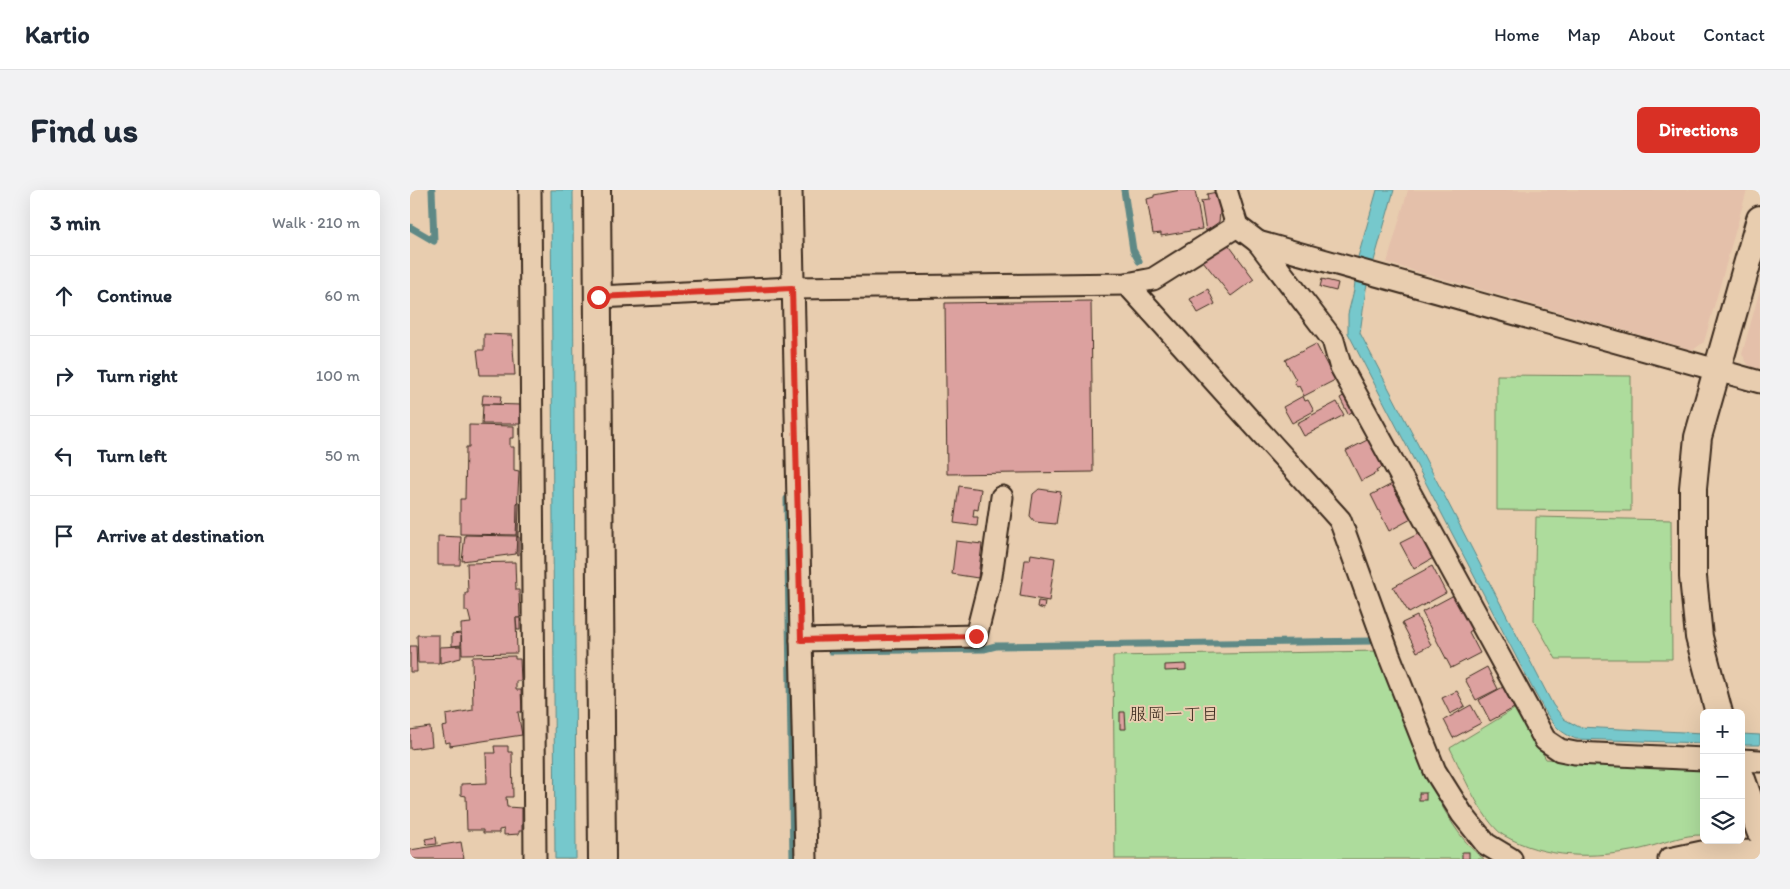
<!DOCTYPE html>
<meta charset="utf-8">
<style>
body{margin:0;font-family:Itim,"Klee One",sans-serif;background:#f2f2f3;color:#1f2937}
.controls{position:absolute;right:15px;bottom:15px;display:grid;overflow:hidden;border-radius:8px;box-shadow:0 5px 20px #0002}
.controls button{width:45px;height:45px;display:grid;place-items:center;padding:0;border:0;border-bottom:1px solid #e0e1e3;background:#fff;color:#1f2937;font:25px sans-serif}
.stop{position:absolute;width:15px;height:15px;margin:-11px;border:4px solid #d93025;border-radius:50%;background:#fff}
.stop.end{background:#d93025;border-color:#fff;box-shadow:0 1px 5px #0008}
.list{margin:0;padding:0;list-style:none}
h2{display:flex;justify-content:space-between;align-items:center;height:65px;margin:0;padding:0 20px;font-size:21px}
h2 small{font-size:16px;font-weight:400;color:#747a83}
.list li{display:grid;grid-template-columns:32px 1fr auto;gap:15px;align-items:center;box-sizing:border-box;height:80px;padding:0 20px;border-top:1px solid #e0e1e3}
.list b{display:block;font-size:19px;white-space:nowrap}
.list em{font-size:16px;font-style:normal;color:#747a83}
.icon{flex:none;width:28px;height:28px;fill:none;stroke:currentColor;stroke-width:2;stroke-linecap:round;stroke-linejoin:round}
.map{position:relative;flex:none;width:1350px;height:669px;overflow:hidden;border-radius:8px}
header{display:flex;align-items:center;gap:30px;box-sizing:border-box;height:70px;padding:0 25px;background:#fff;border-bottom:1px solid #e0e1e3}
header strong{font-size:24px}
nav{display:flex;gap:28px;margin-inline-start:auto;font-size:18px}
.intro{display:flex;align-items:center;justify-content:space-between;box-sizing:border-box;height:120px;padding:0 30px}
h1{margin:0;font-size:35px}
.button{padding:12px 22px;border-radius:8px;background:#d93025;color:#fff;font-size:18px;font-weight:700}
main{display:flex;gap:30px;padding:0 30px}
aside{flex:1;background:#fff;border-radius:8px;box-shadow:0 5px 20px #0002}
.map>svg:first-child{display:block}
.built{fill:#e4c0aa}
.green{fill:#addc9c;stroke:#74835d}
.water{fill:#76c8cc;stroke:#5e8986}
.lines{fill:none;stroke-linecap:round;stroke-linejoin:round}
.stream{stroke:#5e8986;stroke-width:7}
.building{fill:#dca19f;stroke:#3b2a1e}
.minor-casing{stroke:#3b2a1e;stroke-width:25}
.tertiary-casing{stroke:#3b2a1e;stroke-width:30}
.minor{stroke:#e8cdaf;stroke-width:21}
.tertiary{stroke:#e8cdaf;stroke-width:26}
.route{stroke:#d93025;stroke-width:6}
.labels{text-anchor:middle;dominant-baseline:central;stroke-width:4;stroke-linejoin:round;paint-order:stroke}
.neighbourhood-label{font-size:18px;fill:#3b2a1e;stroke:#e8cdaf}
</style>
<header>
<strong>Kartio</strong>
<nav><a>Home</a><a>Map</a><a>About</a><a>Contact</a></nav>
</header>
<div class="intro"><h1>Find us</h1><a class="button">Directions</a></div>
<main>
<aside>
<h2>3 min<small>Walk · 210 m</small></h2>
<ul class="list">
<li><svg class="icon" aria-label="ahead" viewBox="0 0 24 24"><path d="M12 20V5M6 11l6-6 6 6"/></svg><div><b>Continue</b></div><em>60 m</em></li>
<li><svg class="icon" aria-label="right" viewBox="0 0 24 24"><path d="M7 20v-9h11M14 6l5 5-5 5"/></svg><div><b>Turn right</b></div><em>100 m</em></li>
<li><svg class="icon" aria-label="left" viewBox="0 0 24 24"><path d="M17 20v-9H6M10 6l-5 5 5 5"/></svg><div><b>Turn left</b></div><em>50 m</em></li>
<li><svg class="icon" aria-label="arrive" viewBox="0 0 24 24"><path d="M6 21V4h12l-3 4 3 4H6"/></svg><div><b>Arrive at destination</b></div></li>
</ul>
</aside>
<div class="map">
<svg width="1350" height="669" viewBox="0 0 1350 669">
<rect width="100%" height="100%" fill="#e8cdaf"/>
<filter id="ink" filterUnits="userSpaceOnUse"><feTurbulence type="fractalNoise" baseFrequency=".02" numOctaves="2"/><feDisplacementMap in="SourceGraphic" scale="10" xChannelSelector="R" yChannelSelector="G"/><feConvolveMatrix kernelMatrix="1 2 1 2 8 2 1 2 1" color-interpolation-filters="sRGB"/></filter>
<g filter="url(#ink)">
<g class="built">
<path d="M 998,0 L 1337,0 L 1294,152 L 1283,160 L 977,73 Z"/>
<path d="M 1350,100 L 1350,179 L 1339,176 L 1332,164 Z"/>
</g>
<g class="green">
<path d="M 1087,185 L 1221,186 L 1221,321 L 1087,320 Z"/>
<path d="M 1126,327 L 1261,330 L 1262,469 L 1146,469 L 1124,430 Z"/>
<path d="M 968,461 C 990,517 1026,635 1074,669 L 705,669 L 703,466 Z"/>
<path d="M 1106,518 L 1136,569 L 1294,580 L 1294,645 C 1272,644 1253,654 1231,659 C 1184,669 1135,669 1093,645 C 1071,629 1052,582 1040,558 Z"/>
</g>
<g class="water">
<path d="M 141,0 L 163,0 L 166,669 L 145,669 Z"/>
<path d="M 967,0 L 984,0 L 956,99 L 950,143 L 1143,515 L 1154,529 L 1169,537 L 1294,543 L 1294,553 L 1166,549 C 1143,540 1138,526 1126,505 L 938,143 L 938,124 L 944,100 L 948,67 Z"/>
<path d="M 1331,544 L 1350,545 L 1350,555 L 1331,555 Z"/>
</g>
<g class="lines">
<g class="stream">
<path d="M 714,0 L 723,60 L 729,71"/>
<path d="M 0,37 L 24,51 L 22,0"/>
<path d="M 377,309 L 383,669"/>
<path d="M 421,461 L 574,459 L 586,456 L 963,451"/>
</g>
</g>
<g class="building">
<path d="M 771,0 L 785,0 L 792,39 L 751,46 L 751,43 L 743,44 L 737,9 L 744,7 L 744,5 Z"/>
<path d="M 807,2 L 810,22 L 809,32 L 796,41 L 791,11 L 798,10 L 797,4 Z"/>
<path d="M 818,54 L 844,89 L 821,106 L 793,71 Z"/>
<path d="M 912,89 L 928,93 L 926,101 L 910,97 Z"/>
<path d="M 798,99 L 805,114 L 788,123 L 780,109 Z"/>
<path d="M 681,111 L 683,282 L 537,284 L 535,113 Z"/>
<path d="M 74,144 L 102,145 L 105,185 L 70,185 L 67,160 L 74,160 Z"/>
<path d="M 906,154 L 925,190 L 894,206 L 889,196 L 887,197 L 884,191 L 886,190 L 875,170 Z"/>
<path d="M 937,204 L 946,220 L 938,224 L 930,208 Z"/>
<path d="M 73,205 L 91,206 L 90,214 L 72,214 Z"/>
<path d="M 893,206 L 895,211 L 898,210 L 904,221 L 882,233 L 873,217 Z"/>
<path d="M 927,212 L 934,225 L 894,246 L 887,233 Z"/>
<path d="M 73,214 L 112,215 L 111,234 L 72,234 Z"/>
<path d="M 59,235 L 104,236 L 104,248 L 100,248 L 100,257 L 104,257 L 104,280 L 109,281 L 106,345 L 50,344 L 50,309 L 55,309 L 56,257 L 59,257 Z"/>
<path d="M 961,248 L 975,275 L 967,280 L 968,282 L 951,291 L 936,261 Z"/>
<path d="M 984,293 L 1003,328 L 979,341 L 961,305 Z"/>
<path d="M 549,296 L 571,299 L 568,320 L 564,319 L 563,327 L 568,327 L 567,336 L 544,333 Z"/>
<path d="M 629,299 L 651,302 L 646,334 L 625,332 L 620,326 L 623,304 Z"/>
<path d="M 107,313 L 109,313 L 108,347 L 107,347 Z"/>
<path d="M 1012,342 L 1025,367 L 1004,379 L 990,353 Z"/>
<path d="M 55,345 L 107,346 L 106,364 L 52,371 Z"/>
<path d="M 28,346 L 51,347 L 50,375 L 28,375 Z"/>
<path d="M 107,347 L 109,347 L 109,365 L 107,364 Z"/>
<path d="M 546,351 L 572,354 L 568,388 L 542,384 Z"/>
<path d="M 621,364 L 645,368 L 639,411 L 610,406 L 615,370 L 620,370 Z"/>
<path d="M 105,372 L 106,400 L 109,400 L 110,428 L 106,428 L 107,463 L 52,464 L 51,434 L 61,433 L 58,421 L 55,421 L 55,403 L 58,403 L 57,373 Z"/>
<path d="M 1022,376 L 1036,403 L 999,423 L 983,397 Z"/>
<path d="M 1044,405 L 1062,440 L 1059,442 L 1070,463 L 1041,478 L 1012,422 Z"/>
<path d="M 628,411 L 635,412 L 634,419 L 627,417 Z"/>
<path d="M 1007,426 L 1021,455 L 1007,462 L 992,433 Z"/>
<path d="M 106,428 L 110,428 L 110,440 L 107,440 Z"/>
<path d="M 51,443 L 51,455 L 42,456 L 42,444 Z"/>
<path d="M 7,445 L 29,445 L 29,473 L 8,473 Z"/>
<path d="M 0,456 L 6,456 L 7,482 L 0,482 Z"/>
<path d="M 51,456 L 51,468 L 30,473 L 30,457 Z"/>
<path d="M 105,466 L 105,469 L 110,469 L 111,491 L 106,491 L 106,500 L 111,500 L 112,522 L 108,522 L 112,545 L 40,556 L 40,552 L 35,553 L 32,537 L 37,536 L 36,525 L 63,520 L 62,467 Z"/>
<path d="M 776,474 L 776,480 L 755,481 L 755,475 Z"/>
<path d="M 1077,477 L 1088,499 L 1066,510 L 1055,489 Z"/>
<path d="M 1093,497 L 1104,518 L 1080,531 L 1069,510 Z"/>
<path d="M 1047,501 L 1055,516 L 1040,524 L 1032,508 Z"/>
<path d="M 1061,515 L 1071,533 L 1043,548 L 1034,530 Z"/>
<path d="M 710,522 L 715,522 L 716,539 L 710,539 Z"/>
<path d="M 20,537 L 22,556 L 0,559 L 0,540 Z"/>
<path d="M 84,556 L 98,556 L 98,562 L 102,562 L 103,607 L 96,607 L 97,617 L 112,618 L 112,641 L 109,641 L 109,644 L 94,645 L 94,639 L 89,640 L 89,643 L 73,643 L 73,640 L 57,640 L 56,606 L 51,605 L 51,594 L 77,593 L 76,563 L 85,563 Z"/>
<rect x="1009" y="603" width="7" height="7"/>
<path d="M 26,647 L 27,654 L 17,655 L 15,649 Z"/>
<path d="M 51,652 L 54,669 L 0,669 L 0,660 Z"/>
<rect x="1052" y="662" width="7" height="7"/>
</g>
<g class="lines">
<defs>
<g id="minor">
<path d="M 120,0 L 125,669"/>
<path d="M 381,0 L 396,669"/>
<path d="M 816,0 L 827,36 L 848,52 L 1350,192"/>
<path d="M 848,52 L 923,150 L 930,175 L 1135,550 L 1150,560 L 1165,563 L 1294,569"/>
<path d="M 717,94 L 930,330 L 979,465 L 1025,581 L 1052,624 L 1076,654 L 1101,669"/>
<path d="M 188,107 L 383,98 L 717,94 L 743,89 L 827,36"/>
<path d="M 391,450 L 566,446 L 581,386 L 592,307"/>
<path d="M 1331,570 L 1350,571"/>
<path d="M 1259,669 L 1292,662 L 1350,661"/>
</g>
<g id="tertiary">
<path d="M 187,0 L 192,669"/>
<path d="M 1309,523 L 1289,447 L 1283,387 L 1283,298 L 1288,247 L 1350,29"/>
<path d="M 1331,587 L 1350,641"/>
</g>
</defs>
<use href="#minor" class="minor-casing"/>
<use href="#tertiary" class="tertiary-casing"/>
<use href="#minor" class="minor"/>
<use href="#tertiary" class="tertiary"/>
</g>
</g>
<g class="lines" filter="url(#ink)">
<path class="route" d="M 188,107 L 382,98 L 391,450 L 566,446"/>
</g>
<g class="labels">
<g class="neighbourhood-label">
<text x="764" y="524">服岡一丁目</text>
</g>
</g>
</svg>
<div class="controls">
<button>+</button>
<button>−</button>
<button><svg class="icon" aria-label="layers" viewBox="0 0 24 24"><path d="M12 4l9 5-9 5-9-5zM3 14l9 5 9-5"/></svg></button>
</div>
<div class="stop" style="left:188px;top:107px"></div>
<div class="stop end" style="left:566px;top:446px"></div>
</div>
</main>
